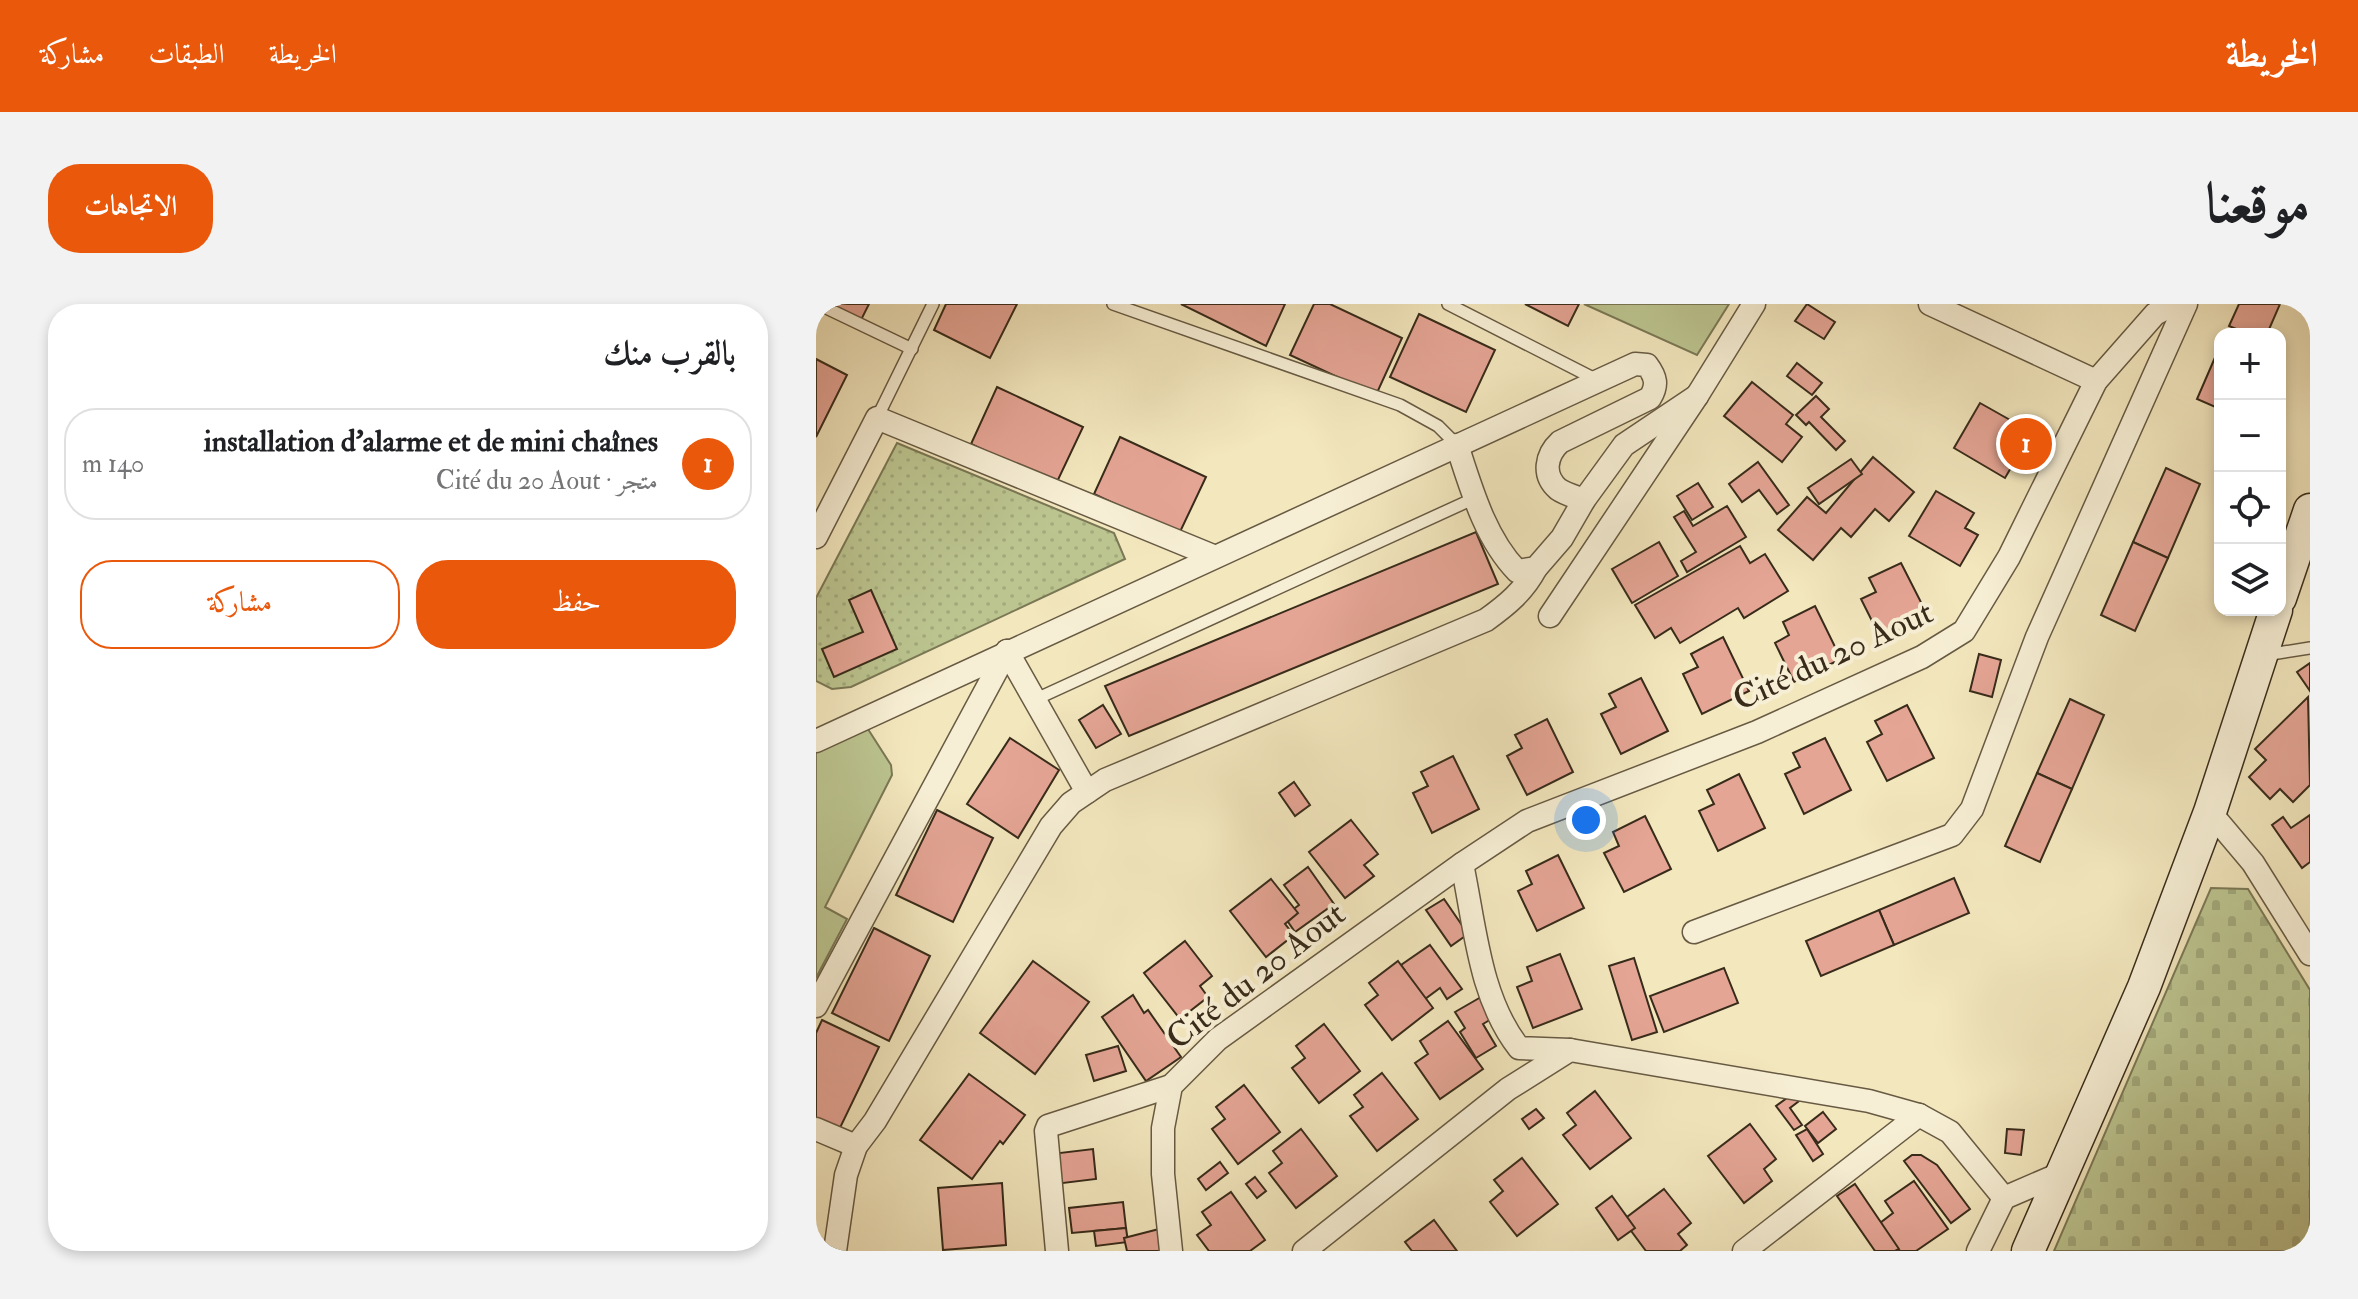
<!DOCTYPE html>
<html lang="ar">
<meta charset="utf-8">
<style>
body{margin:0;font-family:"IM FELL Double Pica",Amiri,serif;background:#f2f2f2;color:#202124;direction:rtl}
.controls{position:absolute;right:24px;top:24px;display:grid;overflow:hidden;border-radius:16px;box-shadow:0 4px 12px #0003}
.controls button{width:72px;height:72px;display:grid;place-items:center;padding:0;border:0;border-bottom:2px solid #e0e0e0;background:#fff;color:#202124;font:40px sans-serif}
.you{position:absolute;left:770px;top:516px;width:28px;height:28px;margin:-20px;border:6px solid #fff;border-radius:50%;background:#1a73e8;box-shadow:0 0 0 12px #1a73e833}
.badge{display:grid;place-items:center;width:52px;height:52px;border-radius:50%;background:#ea580c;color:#fff;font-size:26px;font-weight:700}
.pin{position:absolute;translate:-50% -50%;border:4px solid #fff;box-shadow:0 2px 8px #0006}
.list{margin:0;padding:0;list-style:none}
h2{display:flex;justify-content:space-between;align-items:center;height:104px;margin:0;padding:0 32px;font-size:34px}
h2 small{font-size:26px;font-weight:400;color:#757577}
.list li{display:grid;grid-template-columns:52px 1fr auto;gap:24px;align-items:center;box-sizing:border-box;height:112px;margin:0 16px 16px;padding:0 16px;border:2px solid #e0e0e0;border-radius:32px}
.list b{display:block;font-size:30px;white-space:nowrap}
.list p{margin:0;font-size:26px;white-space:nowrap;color:#757577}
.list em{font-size:26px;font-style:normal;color:#757577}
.actions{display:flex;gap:16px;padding:24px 32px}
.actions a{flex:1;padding:18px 0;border:2px solid #ea580c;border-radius:32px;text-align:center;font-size:28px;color:#ea580c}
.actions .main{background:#ea580c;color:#fff}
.icon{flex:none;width:44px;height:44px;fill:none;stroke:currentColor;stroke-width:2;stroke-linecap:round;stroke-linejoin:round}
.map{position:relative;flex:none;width:1494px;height:947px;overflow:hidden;direction:ltr;border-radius:32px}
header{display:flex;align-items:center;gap:48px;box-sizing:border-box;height:112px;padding:0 40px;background:#ea580c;color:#fff}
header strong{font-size:38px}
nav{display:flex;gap:44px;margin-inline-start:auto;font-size:28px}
.intro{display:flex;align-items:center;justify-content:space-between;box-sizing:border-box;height:192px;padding:0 48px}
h1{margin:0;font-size:56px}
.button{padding:20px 36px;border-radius:32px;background:#ea580c;color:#fff;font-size:28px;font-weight:700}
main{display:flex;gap:48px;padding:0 48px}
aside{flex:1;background:#fff;border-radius:32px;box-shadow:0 4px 12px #0003}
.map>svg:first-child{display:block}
.grass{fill:#bcc590;stroke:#7a7855;stroke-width:2}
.cemetery{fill:url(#cemetery-stones);stroke:#7a7855;stroke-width:2}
.park{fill:url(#park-dots);stroke:#7a7855;stroke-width:2}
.building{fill:#e5a595;stroke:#382b1a;stroke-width:2}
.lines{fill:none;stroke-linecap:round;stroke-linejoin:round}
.lane-casing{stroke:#675a43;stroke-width:14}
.street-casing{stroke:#675a43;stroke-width:25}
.secondary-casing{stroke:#382b1a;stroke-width:35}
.lane{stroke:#f7efd5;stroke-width:11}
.street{stroke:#f7efd5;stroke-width:22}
.secondary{stroke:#f7efd5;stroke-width:32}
.labels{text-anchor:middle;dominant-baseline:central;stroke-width:8;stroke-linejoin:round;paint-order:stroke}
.street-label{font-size:34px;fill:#382b1a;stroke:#f7efd5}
</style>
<header>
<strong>الخريطة</strong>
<nav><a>الخريطة</a><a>الطبقات</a><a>مشاركة</a></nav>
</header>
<div class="intro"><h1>موقعنا</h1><a class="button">الاتجاهات</a></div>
<main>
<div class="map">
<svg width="1494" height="947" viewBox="0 0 1494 947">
<defs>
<pattern id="cemetery-stones" width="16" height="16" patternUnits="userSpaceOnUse" patternTransform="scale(2)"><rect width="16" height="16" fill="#bcc590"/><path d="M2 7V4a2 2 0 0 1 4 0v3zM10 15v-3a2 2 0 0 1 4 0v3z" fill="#a2a97c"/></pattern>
<pattern id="park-dots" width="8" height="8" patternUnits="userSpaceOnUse" patternTransform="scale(2)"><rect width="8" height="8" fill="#bcc590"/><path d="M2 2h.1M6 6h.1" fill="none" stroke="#a2a97c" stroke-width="1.8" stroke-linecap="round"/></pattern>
</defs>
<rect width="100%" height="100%" fill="#f3e7be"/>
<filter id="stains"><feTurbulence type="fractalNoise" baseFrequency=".0025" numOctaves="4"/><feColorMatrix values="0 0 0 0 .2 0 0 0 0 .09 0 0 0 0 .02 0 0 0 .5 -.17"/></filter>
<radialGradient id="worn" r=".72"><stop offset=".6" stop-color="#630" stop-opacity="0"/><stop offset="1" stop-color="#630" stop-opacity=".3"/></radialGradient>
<g class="grass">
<path d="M 768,0 L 913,0 L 881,51 Z"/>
<path d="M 50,422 L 75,461 L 76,471 L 9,603 L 31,615 L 0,674 L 0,446 Z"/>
</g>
<path class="cemetery" d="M 1395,584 L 1432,585 L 1494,686 L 1494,947 L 1238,947 Z"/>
<path class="park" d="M 81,139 L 298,229 L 309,255 L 35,383 L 16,385 L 0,377 L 0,294 Z"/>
<g class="building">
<path d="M 14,0 L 53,0 L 45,16 Z"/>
<path d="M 130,0 L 201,0 L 174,54 L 118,26 Z"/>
<path d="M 365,0 L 469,0 L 450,42 Z"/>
<path d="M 498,0 L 514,0 L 586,34 L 560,91 L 474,51 Z"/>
<path d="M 709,0 L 763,0 L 752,22 Z"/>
<path d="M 991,0 L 1019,18 L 1008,35 L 979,17 Z"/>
<path d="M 1423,0 L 1464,0 L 1451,30 L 1432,30 L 1413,22 Z"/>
<path d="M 603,10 L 679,46 L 650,108 L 574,73 Z"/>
<path d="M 1404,42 L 1404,105 L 1381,95 Z"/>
<path d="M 0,55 L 31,71 L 0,133 Z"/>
<path d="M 981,59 L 1006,79 L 996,91 L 971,72 Z"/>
<path d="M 936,78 L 977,111 L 970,120 L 986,133 L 966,158 L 908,112 Z"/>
<path d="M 181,83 L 267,123 L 240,180 L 155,140 Z"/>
<path d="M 1000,92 L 1013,105 L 1005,113 L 1029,137 L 1020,146 L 993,118 L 990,121 L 980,111 Z"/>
<path d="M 1164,99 L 1203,121 L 1194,135 L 1207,143 L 1189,174 L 1138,144 Z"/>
<path d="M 304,133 L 390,173 L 363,230 L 278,190 Z"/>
<path d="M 1057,153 L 1098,188 L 1073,217 L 1059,205 L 1035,233 L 1025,224 L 997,256 L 962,226 L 991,193 L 1010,209 Z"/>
<path d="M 1035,155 L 1046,170 L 1003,200 L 992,184 Z"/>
<path d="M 942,158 L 973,201 L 961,210 L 943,186 L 926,198 L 913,180 Z"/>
<path d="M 1350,164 L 1384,180 L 1352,254 L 1317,238 Z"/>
<path d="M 882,179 L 897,203 L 876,216 L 861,192 Z"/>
<path d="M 1120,187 L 1158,209 L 1149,224 L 1162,231 L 1144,262 L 1093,232 Z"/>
<path d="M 911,202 L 930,233 L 871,268 L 865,257 L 880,248 L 858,213 L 868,207 L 877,222 Z"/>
<path d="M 660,228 L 682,280 L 313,432 L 289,382 Z"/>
<path d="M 843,238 L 862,272 L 816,299 L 796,265 Z"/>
<path d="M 1317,238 L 1352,254 L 1319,327 L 1285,311 Z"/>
<path d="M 924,242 L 934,259 L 949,250 L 972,287 L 928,314 L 922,304 L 864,339 L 855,324 L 839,334 L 819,301 Z"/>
<path d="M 1085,259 L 1112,312 L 1065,335 L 1045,295 L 1060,288 L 1053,274 Z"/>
<path d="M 55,286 L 81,345 L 18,373 L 6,345 L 47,328 L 33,296 Z"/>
<path d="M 999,302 L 1025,355 L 978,378 L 959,339 L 973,331 L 967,318 Z"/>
<path d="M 907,333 L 933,387 L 886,410 L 867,370 L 882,363 L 875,350 Z"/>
<path d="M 1163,350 L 1185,356 L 1176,393 L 1154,387 Z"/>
<path d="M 1494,359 L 1494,387 L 1481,368 Z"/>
<path d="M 825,374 L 852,427 L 805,450 L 785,410 L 800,403 L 793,390 Z"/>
<path d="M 1492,393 L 1494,481 L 1477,498 L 1464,485 L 1454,495 L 1433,473 L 1450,456 L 1439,445 Z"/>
<path d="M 1254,395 L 1288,411 L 1256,485 L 1221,469 Z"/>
<path d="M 287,401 L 305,430 L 280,444 L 263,416 Z"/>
<path d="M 1091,401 L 1118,454 L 1071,477 L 1051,438 L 1066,430 L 1059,417 Z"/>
<path d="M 731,415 L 757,468 L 711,491 L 691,452 L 706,444 L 699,431 Z"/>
<path d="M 194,434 L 243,466 L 202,534 L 151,500 Z"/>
<path d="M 1009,434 L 1035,486 L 988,510 L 969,470 L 984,463 L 977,449 Z"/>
<path d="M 637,452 L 663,505 L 616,529 L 597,489 L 612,482 L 605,468 Z"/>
<path d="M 1221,469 L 1256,485 L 1224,558 L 1189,542 Z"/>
<path d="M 923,470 L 949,524 L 902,547 L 883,507 L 898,500 L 891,486 Z"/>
<path d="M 478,478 L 494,501 L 479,512 L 463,489 Z"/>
<path d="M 121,506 L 177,534 L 137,618 L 80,591 Z"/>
<path d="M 1494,511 L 1494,558 L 1486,564 L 1456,521 L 1467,513 L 1475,524 Z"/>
<path d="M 829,512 L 855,565 L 808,588 L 788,549 L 803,542 L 797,528 Z"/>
<path d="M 535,516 L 562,550 L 548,561 L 558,572 L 529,594 L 493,548 Z"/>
<path d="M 742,551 L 768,604 L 721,627 L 702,587 L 716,580 L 710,567 Z"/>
<path d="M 492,563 L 518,600 L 479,628 L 468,612 L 483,601 L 468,581 Z"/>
<path d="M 1138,574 L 1153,609 L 1078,641 L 1063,606 Z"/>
<path d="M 455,575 L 482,609 L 469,620 L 478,631 L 450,653 L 414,607 Z"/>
<path d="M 628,595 L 652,630 L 635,642 L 610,606 Z"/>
<path d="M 1063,606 L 1078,641 L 1005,672 L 990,637 Z"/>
<path d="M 58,624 L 114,652 L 73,737 L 16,709 Z"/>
<path d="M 369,637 L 396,672 L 384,682 L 392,693 L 364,715 L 328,669 Z"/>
<path d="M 614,641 L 646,685 L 631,695 L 624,684 L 609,695 L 585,661 Z"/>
<path d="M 744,650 L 766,705 L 717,724 L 701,683 L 716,677 L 711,663 Z"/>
<path d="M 818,654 L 841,728 L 816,736 L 793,662 Z"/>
<path d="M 217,657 L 273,698 L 219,770 L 164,729 Z"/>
<path d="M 582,657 L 617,704 L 576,736 L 549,701 L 562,691 L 553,679 Z"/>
<path d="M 908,664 L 922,699 L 848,728 L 834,692 Z"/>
<path d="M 317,691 L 328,709 L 332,706 L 365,753 L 330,777 L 286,713 Z"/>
<path d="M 665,693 L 677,714 L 667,720 L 680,742 L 660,754 L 644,728 L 649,724 L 639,708 Z"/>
<path d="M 6,716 L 63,743 L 22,828 L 0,817 L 0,729 Z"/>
<path d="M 632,717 L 667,765 L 624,795 L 599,759 L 612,750 L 604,737 Z"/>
<path d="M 508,720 L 544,767 L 503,799 L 476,764 L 489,754 L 480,742 Z"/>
<path d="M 302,742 L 310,767 L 278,777 L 270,751 Z"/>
<path d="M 566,769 L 602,815 L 561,847 L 534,812 L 547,803 L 538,791 Z"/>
<path d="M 153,770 L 209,811 L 187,840 L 184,837 L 156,875 L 104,836 Z"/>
<path d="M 428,781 L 464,828 L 422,860 L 396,825 L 409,815 L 400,803 Z"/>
<path d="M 982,786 L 987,794 L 974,804 L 986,821 L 978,826 L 960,802 Z"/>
<path d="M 779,787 L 815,834 L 774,865 L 747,831 L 760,821 L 751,809 Z"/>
<path d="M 720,805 L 728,814 L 713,825 L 706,815 Z"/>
<path d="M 1007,808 L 1020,825 L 1002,839 L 989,822 Z"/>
<path d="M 934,820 L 960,855 L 948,865 L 956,877 L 928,899 L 892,852 Z"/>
<path d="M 485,825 L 521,872 L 480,904 L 453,869 L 466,859 L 457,847 Z"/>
<path d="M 991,825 L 1007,850 L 997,857 L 980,831 Z"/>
<path d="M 1191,825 L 1208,826 L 1205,851 L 1189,849 Z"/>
<path d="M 277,845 L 280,875 L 239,880 L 235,850 Z"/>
<path d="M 1096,851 L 1105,851 L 1121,861 L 1154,905 L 1135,919 L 1088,857 Z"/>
<path d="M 706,854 L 742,900 L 701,932 L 674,898 L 687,887 L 678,876 Z"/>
<path d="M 404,858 L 412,869 L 390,886 L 382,875 Z"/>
<path d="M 439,873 L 450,887 L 441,894 L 430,880 Z"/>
<path d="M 1098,877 L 1132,925 L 1100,947 L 1083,947 L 1064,919 L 1077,909 L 1069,897 Z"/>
<path d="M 186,879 L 190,941 L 127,946 L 122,884 Z"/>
<path d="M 1039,880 L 1083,945 L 1079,947 L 1059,947 L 1021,892 Z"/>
<path d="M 848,885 L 875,919 L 862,930 L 871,941 L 864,947 L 830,947 L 807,916 Z"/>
<path d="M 415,888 L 449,936 L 434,947 L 393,947 L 381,931 L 395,921 L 386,908 Z"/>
<path d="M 796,892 L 819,924 L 802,936 L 780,904 Z"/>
<path d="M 307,898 L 310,924 L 256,929 L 253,904 Z"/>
<path d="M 618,916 L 641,947 L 596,947 L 589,938 Z"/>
<path d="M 310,924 L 312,938 L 280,942 L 278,927 Z"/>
<path d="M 343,925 L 348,947 L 311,947 L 308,934 Z"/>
</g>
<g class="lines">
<defs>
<g id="lane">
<path d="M 2,0 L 96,45"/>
<path d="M 297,0 L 584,101 L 622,122 L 641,141"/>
<path d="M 632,0 L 781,76"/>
<path d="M 61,114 L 117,0"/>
<path d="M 1449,351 L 1494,344"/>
<path d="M 218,396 L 659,194"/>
</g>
<g id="street">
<path d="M 1114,0 L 1280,77"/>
<path d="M 641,141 C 655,184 669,234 701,267 L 720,264 L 746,234 L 768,196 L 808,141 L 881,92"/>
<path d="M 0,233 L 61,114 L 397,252"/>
<path d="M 734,312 L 881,92 L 938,0"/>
<path d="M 191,347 L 271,488"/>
<path d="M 0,437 L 782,77 L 819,60 L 831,61 C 840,73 842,81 834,94 L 744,138 C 730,151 726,171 742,185 C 749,190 760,193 768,196"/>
<path d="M 1394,508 L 1437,559 L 1494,650"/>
<path d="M 646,560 C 659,621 663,693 703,744 L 754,746 L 1053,797 L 1103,811 L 1134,828 L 1188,894"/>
<path d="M 878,628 L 1136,531 L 1156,505 L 1221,333 L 1370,0"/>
<path d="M 0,702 L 191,347"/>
<path d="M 0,825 L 40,842"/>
<path d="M 19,947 L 30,871 L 40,842 L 59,817 L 235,522 L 255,499 L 289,476 L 670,316 C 691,301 708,287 720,264"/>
<path d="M 241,947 L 230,827 L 232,822 L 355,782"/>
<path d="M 355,947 L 347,870 L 347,824 L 355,782 L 402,735 L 646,560 L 711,517 L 941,428 L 1106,353 L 1148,327 L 1193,253 L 1280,77 L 1339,10 L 1358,0"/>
<path d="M 488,947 L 692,785 L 754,746"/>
<path d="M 928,947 L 1103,811"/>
<path d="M 1162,947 L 1188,894 L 1246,869"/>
</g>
<g id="secondary">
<path d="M 1464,294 L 1494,206"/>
<path d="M 1212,947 L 1328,683 L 1394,508 L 1460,306"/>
</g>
</defs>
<use href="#lane" class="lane-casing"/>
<use href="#street" class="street-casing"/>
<use href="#secondary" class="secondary-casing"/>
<use href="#lane" class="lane"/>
<use href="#street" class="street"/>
<use href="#secondary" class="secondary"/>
</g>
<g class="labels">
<g class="street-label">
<text transform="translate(1017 352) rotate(-25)">Cité du 20 Aout</text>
<text transform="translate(440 672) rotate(-38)">Cité du 20 Aout</text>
</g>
</g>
<rect width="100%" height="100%" filter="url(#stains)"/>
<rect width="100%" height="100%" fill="url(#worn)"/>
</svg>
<div class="controls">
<button>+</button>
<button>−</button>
<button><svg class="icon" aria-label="locate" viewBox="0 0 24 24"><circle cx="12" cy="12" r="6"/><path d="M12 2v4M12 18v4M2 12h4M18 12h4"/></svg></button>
<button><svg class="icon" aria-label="layers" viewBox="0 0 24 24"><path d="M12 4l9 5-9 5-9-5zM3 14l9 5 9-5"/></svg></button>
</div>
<div class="you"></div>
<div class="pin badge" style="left:1210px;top:140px">1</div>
</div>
<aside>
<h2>بالقرب منك<small></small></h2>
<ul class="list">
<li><span class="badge">1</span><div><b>installation d'alarme et de mini chaînes</b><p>متجر · Cité du 20 Aout</p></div><em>140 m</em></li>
</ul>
<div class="actions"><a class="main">حفظ</a><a>مشاركة</a></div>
</aside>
</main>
